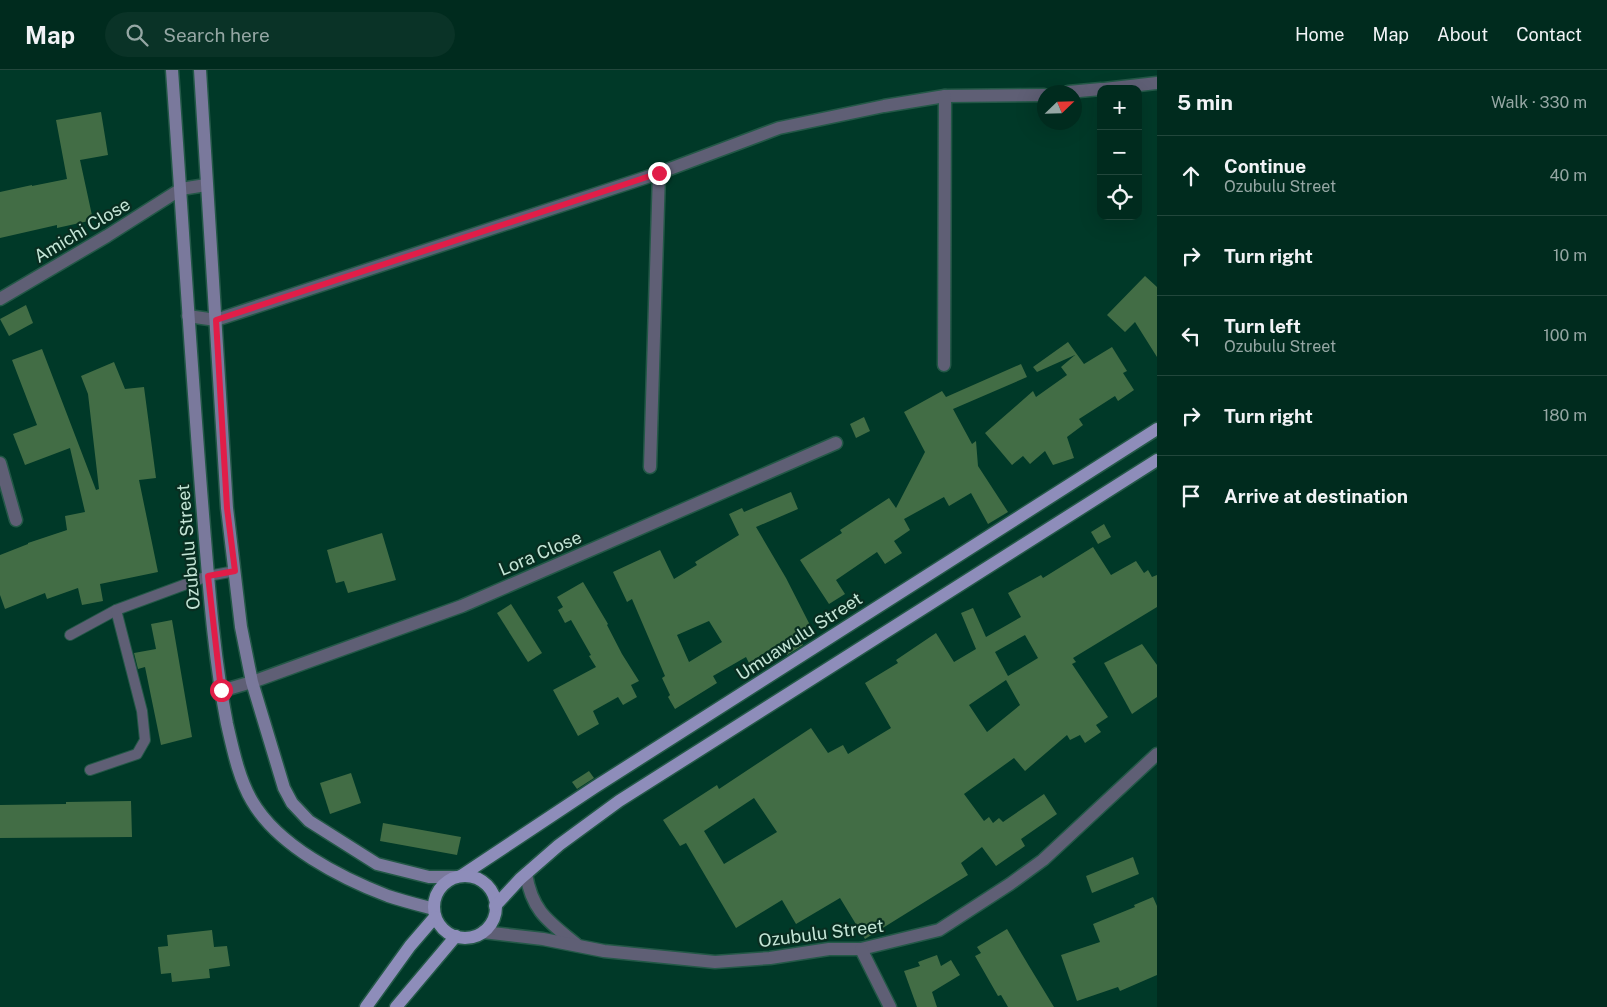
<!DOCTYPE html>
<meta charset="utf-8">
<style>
body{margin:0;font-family:"Public Sans",sans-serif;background:#0a3327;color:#f1f3f6}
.controls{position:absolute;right:15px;top:15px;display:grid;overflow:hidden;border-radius:10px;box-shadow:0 5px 20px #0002}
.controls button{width:45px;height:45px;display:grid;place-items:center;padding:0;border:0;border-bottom:1px solid #22473c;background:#002b1e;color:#f1f3f6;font:25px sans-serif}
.compass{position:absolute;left:1037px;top:15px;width:45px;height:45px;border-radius:50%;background:#002b1e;box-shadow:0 5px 20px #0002;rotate:67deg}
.stop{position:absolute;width:15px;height:15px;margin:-11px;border:4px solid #e11d48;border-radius:50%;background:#fff}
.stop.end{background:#e11d48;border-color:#fff;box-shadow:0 1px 5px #0008}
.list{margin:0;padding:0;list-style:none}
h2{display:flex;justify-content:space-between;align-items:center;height:65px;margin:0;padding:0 20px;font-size:21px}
h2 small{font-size:16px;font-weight:400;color:#95a7a4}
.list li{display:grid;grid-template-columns:32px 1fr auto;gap:15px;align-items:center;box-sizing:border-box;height:80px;padding:0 20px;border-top:1px solid #22473c}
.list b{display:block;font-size:19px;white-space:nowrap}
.list p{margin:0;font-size:16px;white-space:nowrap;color:#95a7a4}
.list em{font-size:16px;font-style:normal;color:#95a7a4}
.icon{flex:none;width:28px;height:28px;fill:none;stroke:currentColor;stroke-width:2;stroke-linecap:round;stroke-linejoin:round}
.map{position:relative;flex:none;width:1157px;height:937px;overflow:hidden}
header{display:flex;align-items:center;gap:30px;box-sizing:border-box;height:70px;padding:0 25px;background:#002b1e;border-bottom:1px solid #22473c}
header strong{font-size:24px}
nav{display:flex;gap:28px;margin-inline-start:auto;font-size:18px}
.search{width:350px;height:45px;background:#0a3327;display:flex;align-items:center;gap:12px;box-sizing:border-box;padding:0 18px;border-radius:28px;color:#95a7a4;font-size:19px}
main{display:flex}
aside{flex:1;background:#002b1e}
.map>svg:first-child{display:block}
.building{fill:#426d45;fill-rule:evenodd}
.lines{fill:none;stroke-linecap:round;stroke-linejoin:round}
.service-casing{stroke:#235847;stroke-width:12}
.minor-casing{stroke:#235847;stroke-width:15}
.secondary-casing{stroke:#235847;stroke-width:15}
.primary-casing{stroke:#235847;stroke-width:15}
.service{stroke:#5f5f75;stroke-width:10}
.minor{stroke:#5f5f75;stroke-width:12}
.secondary{stroke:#7a799c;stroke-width:12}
.primary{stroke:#8e8dba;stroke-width:12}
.route{stroke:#e11d48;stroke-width:6}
.labels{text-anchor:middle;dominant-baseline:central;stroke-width:4.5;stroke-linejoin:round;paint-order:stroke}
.street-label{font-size:18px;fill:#c4e5d6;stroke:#082d20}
</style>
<header>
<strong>Map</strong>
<div class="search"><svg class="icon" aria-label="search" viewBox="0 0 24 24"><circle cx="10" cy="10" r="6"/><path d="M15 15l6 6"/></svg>Search here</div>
<nav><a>Home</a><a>Map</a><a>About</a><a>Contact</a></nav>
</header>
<main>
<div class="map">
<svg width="1157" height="937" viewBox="0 0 1157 937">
<rect width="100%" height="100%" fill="#003928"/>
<g class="building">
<path d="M 101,42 L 108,85 L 80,90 L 93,150 L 57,158 L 57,155 L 0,168 L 0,122 L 32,115 L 32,116 L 67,109 L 56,50 Z"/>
<path d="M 1145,206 L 1157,217 L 1157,287 L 1135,252 L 1125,262 L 1107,245 Z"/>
<path d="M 26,235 L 33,253 L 9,266 L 0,249 Z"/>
<path d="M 1068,272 L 1084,294 L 1112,277 L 1127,301 L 1123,303 L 1134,320 L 1118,331 L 1115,326 L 1079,349 L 1083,355 L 1067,367 L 1074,388 L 1053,395 L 1045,381 L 1030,394 L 1023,386 L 1012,395 L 985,363 L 1033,321 L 1036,327 L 1067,305 L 1061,297 L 1075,285 L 1037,302 L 1033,297 Z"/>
<path d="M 42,279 L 96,420 L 99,419 L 88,324 L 81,306 L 114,292 L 125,319 L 144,317 L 156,408 L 139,410 L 158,502 L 100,514 L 103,531 L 82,535 L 78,518 L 47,529 L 45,523 L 5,539 L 0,525 L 0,485 L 28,474 L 28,473 L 67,460 L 65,446 L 85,442 L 70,378 L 25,395 L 13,364 L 37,355 L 12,290 Z"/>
<path d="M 1021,294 L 1027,307 L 953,339 L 972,374 L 976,371 L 978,396 L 1008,442 L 988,454 L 971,423 L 949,436 L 944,427 L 904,449 L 910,460 L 894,471 L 902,483 L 885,494 L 877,482 L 836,510 L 845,524 L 829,534 L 800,490 L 842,463 L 840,460 L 889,428 L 896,438 L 925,382 L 904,342 L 942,321 L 946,327 Z"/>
<path d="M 864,347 L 870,361 L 856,368 L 850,354 Z"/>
<path d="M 791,422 L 798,439 L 756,457 L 786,508 L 811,557 L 797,564 L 803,575 L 787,585 L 780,573 L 749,593 L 746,587 L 713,606 L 717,613 L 675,639 L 668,627 L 670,625 L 662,608 L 665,606 L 632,529 L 627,532 L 613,502 L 660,480 L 674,509 L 697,495 L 695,492 L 739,465 L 729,444 L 742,438 L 744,442 ZM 709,551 L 722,572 L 689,592 L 677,565 Z"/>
<path d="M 1104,454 L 1111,467 L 1098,474 L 1091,462 Z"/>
<path d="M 382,463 L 396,510 L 348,523 L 344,511 L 336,513 L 327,480 Z"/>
<path d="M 1093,477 L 1111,505 L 1136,491 L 1144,503 L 1148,500 L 1152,507 L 1157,505 L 1157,537 L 1073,588 L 1076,592 L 1072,594 L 1108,647 L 1096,655 L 1101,662 L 1085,673 L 1080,665 L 1070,670 L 1067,665 L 1025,701 L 1014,688 L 964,724 L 984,751 L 989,747 L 993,753 L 999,748 L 1003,752 L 1044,724 L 1057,744 L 1021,769 L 1025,776 L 996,796 L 982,777 L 961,793 L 968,805 L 865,869 L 840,828 L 796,854 L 782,830 L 736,858 L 686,773 L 680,776 L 663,750 L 717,715 L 719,719 L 811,658 L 828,683 L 843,675 L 848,684 L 891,658 L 865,613 L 898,593 L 896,590 L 936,563 L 954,592 L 976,579 L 961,543 L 973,538 L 986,567 L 1021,547 L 1008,523 L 1041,505 L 1043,508 ZM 1025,565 L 1038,588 L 1008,606 L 995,582 ZM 1006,610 L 1020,635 L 987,662 L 969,635 ZM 754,728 L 777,762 L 724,794 L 704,761 Z"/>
<path d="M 583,512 L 608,554 L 607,555 L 622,584 L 639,611 L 631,615 L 637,627 L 623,635 L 618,627 L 593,641 L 599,654 L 578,666 L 553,620 L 596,597 L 589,586 L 591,585 L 571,550 L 565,553 L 558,540 L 563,537 L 557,527 Z"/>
<path d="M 511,534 L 542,583 L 528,592 L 497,543 Z"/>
<path d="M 172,550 L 192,667 L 161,675 L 145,597 L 138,599 L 134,583 L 156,579 L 151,554 Z"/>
<path d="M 1142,574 L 1157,595 L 1157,627 L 1132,644 L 1104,593 Z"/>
<path d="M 589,701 L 594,708 L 577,719 L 572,712 Z"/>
<path d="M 351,703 L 361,733 L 330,744 L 320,713 Z"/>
<path d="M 131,731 L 132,767 L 0,768 L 0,735 L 66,734 L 66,732 Z"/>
<path d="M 383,753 L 461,767 L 457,785 L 380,771 Z"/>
<path d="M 1133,787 L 1139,804 L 1092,823 L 1086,806 Z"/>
<path d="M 1153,827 L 1157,836 L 1157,905 L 1120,921 L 1118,917 L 1077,931 L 1061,885 L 1100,872 L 1093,854 L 1135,837 L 1134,835 Z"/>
<path d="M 1007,859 L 1029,896 L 1054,937 L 1008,937 L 1001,925 L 998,926 L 975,886 L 981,883 L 977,877 Z"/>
<path d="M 212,860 L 214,877 L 227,876 L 230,896 L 209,899 L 210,908 L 172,912 L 171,903 L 161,904 L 158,877 L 168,876 L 167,865 Z"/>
<path d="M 937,885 L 941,896 L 951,890 L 960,905 L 932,922 L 937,937 L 917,937 L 904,901 L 920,896 L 918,892 Z"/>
</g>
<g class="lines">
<defs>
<g id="service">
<path d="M 70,565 L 116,540 L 208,506 L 235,501"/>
<path d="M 90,700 L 137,684 L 145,670 L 142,641 L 116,540"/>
</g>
<g id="minor">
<path d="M 1104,19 L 1157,13"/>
<path d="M 1068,22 L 1101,19"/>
<path d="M 0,229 L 107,166 L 181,119 L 206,115"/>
<path d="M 188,246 L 216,250 L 659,103 L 779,58 L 884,36 L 945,26 L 1044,25"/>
<path d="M 944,295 L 945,26"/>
<path d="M 0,393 L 16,450"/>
<path d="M 650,397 L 659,103"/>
<path d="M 221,621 L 252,612 L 462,536 L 836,373"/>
<path d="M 526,804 C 532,841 548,851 576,874"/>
<path d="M 483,862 L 543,869 L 604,881 L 715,892 L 770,888 L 829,879 L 861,879 L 939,860 L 1010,814 L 1043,790 L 1157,684"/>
<path d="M 861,879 L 890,937"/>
</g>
<g id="secondary">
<path d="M 172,0 C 183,156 192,313 205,469 C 210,531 215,593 227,654 C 233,680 239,709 252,731 C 278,776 341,808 388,826 C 403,831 419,835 434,839"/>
<path d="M 200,0 L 227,438 L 241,557 L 252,612 L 284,718 L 292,733 L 309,751 L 377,794 L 429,807 L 456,807"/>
</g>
<g id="primary">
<path d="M 461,806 L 595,717 L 1157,359"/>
<circle cx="465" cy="837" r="31"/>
<path d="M 495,836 L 520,809 L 559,775 L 619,731 L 1157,390"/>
<path d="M 366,937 L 410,876 L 435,847"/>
<path d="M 396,937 L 456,866"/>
</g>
</defs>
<use href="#service" class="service-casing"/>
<use href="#minor" class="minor-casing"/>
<use href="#secondary" class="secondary-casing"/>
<use href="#primary" class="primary-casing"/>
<use href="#service" class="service"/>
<use href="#minor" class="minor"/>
<use href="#secondary" class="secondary"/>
<use href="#primary" class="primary"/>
</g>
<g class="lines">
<path class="route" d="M 221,620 L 208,506 L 235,501 L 227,438 L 216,250 L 659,103"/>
</g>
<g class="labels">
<g class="street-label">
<text transform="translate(82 160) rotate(-31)">Amichi Close</text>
<text transform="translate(188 477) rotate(-95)">Ozubulu Street</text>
<text transform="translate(540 483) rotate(-23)">Lora Close</text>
<text transform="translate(799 566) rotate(-33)">Umuawulu Street</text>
<text transform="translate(821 863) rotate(-7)">Ozubulu Street</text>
</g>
</g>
</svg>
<div class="controls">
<button>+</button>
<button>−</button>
<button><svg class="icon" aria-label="locate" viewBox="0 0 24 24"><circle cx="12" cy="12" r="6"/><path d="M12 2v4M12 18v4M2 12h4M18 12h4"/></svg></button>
</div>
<svg class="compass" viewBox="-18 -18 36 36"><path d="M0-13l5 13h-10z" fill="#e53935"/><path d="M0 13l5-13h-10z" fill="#95a7a4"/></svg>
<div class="stop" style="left:221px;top:620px"></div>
<div class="stop end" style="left:659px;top:103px"></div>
</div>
<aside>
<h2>5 min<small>Walk · 330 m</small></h2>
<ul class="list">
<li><svg class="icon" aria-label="ahead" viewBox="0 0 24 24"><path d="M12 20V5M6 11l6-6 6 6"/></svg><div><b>Continue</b><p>Ozubulu Street</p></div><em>40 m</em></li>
<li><svg class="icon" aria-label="right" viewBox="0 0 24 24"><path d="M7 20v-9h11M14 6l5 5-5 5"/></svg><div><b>Turn right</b></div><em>10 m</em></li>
<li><svg class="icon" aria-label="left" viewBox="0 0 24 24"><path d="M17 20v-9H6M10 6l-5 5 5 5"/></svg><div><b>Turn left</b><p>Ozubulu Street</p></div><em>100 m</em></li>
<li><svg class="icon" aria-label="right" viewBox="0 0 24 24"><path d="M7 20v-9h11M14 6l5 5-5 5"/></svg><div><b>Turn right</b></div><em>180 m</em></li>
<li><svg class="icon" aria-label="arrive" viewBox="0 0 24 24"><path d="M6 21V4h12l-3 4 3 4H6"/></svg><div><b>Arrive at destination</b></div></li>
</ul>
</aside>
</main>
